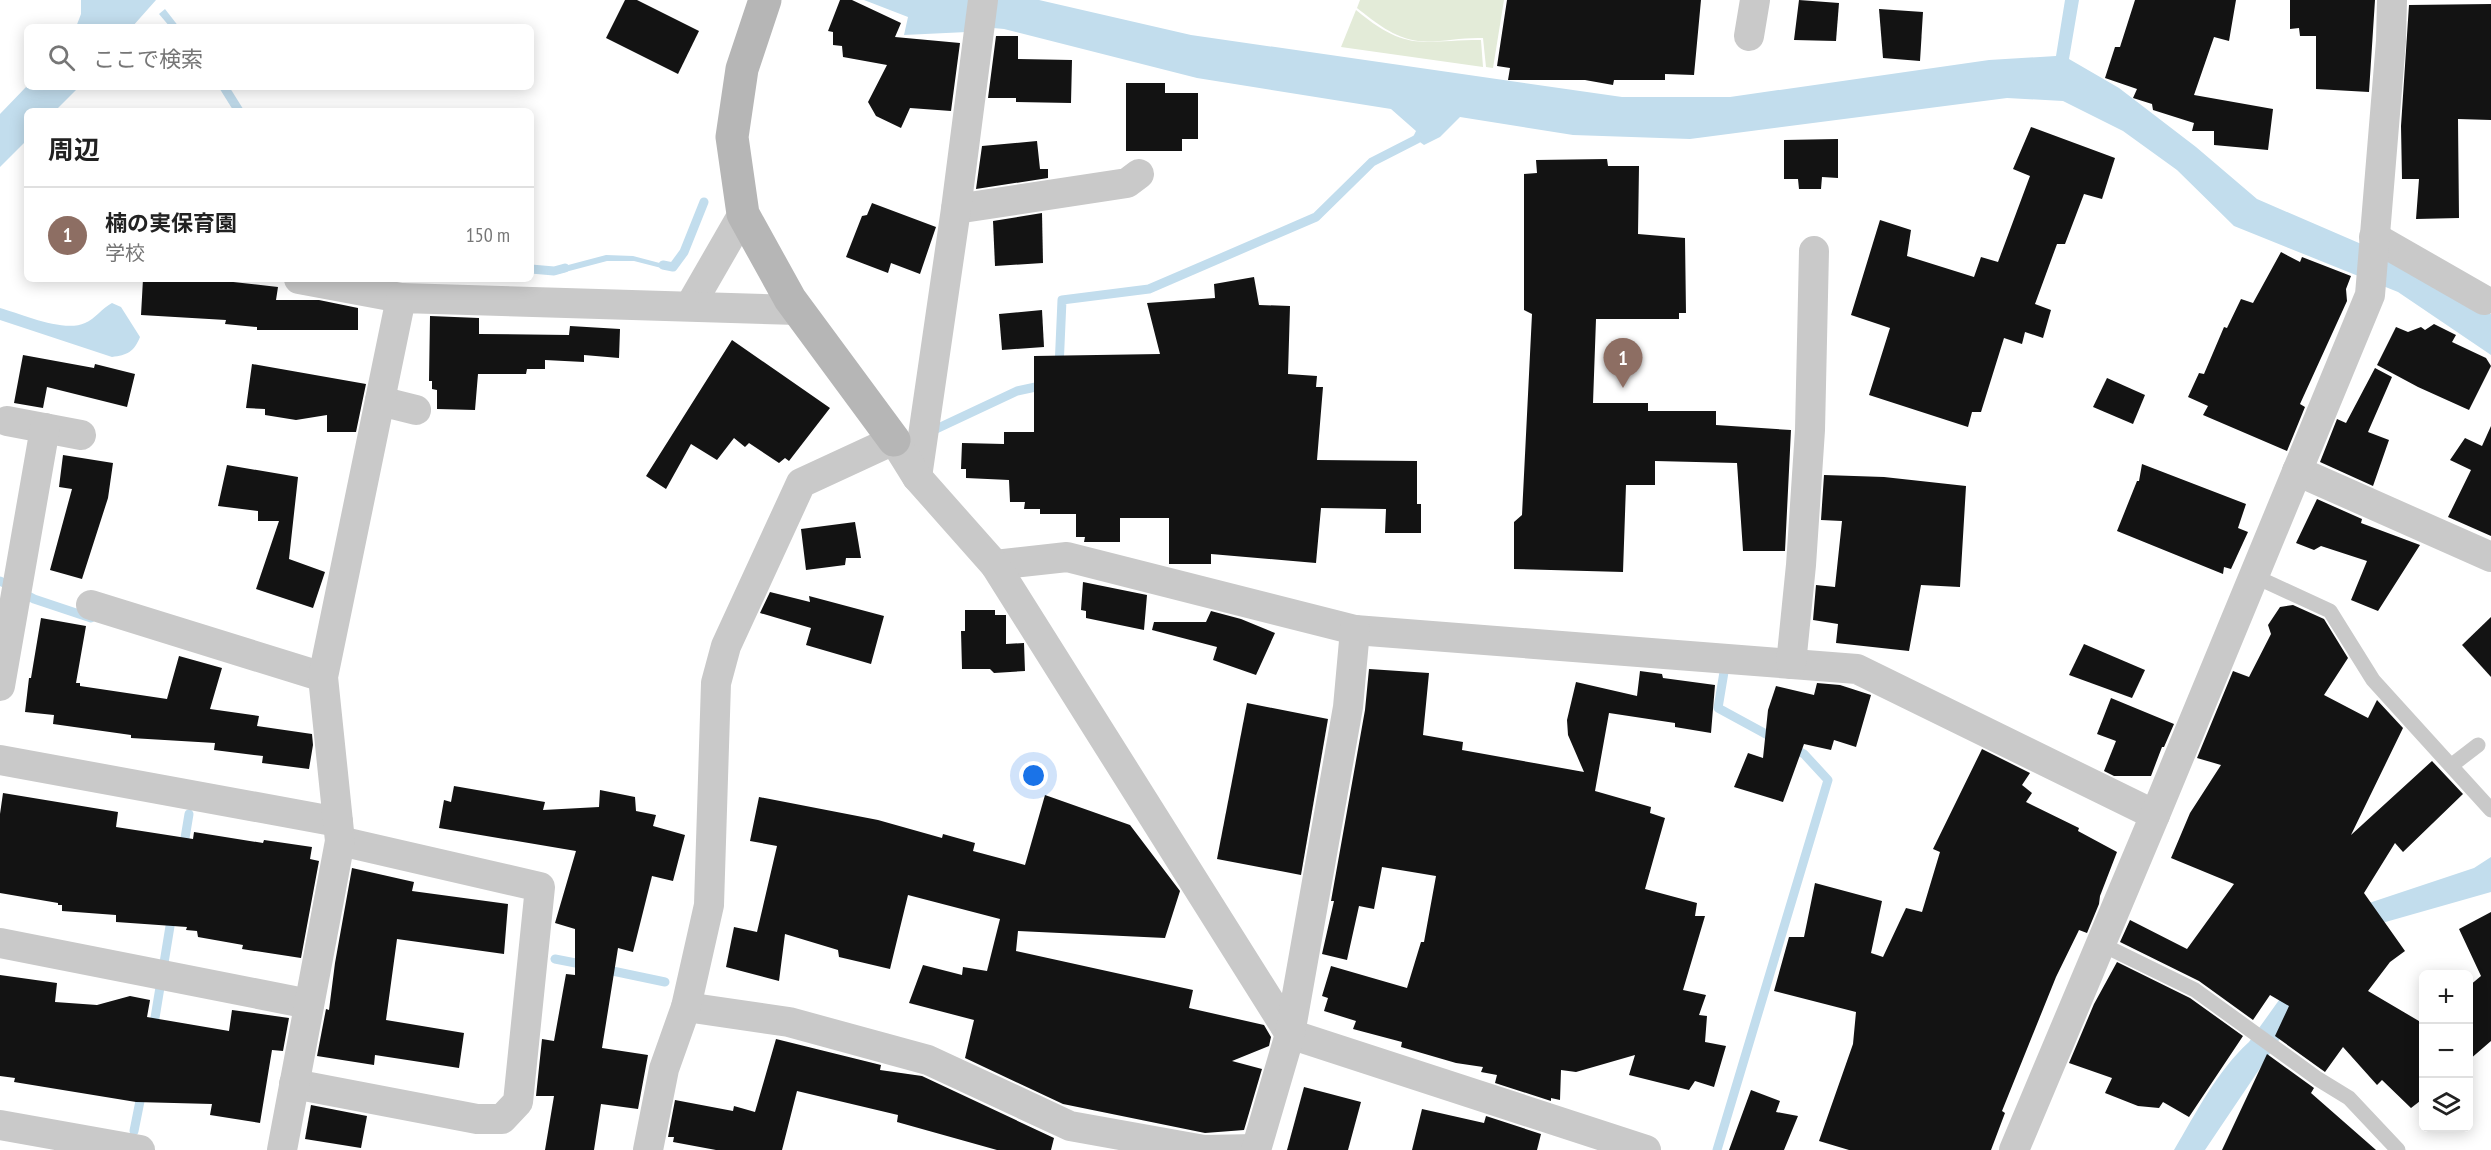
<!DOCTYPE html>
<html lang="ja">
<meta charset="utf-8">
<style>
body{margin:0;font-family:"PT Sans Narrow","Noto Sans JP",sans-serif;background:#f6f6f6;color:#222}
.controls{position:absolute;right:18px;bottom:18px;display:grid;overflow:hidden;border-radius:9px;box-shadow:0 3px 15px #0003}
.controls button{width:54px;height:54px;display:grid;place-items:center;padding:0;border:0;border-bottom:2px solid #e0e0e0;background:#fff;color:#222;font:30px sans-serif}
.you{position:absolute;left:1034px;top:776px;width:21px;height:21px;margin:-15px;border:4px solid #fff;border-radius:50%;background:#1a73e8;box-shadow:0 0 0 9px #1a73e833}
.badge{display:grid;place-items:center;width:39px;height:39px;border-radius:50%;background:#f12034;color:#fff;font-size:20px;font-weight:700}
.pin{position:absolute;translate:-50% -50px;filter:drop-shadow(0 2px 3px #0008)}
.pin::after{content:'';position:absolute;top:32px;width:21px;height:18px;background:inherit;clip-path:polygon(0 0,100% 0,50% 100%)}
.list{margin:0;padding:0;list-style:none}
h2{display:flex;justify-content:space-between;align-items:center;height:78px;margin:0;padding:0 24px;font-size:26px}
h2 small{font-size:20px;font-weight:400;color:#767676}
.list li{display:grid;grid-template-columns:39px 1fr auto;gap:18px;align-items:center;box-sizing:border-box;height:96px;padding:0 24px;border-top:2px solid #e0e0e0}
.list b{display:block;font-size:22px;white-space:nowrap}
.list p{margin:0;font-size:20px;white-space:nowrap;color:#767676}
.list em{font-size:20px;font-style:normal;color:#767676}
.icon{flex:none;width:33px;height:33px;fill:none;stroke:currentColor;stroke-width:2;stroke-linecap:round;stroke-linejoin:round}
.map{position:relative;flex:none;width:2491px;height:1150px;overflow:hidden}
.search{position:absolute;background:#fff;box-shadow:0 3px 15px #0003;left:24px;top:24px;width:510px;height:66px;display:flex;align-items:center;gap:15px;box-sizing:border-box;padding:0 21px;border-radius:9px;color:#767676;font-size:22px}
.panel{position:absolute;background:#fff;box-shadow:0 3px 15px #0003;left:24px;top:108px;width:510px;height:174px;border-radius:9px}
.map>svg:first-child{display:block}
.green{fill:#e3ebd8}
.water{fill:#c2dded}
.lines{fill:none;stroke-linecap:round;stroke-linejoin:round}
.stream{stroke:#c2dded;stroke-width:9}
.building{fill:#131313}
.lane{stroke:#c9c9c9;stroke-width:15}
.street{stroke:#c9c9c9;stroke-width:30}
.secondary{stroke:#b6b6b6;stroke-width:33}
</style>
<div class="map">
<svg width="2491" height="1150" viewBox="0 0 2491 1150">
<rect width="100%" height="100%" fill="#fff"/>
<g class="green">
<path d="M 1360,0 L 1504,0 L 1493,68 L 1486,67 L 1483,38 C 1461,37 1439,43 1418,41 C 1394,38 1375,22 1357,8 Z"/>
<path d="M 1356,10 C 1408,53 1420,40 1481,40 L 1483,67 L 1341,47 Z"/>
</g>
<g class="water">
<path d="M 81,0 L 156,0 L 132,27 L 76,27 L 81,14 Z"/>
<path d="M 864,0 L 1039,0 L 1191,35 L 1622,97 L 1730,97 L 1989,60 L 2056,56 L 2065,0 L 2079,0 L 2069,59 L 2119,88 L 2196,147 L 2257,199 L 2403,262 L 2491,314 L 2491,355 L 2398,292 L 2234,226 L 2177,170 L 2123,131 L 2063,101 L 2007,98 L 1690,139 L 1573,135 L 1460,117 L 1440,137 L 1424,145 L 1413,137 L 1416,131 L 1391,109 L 1197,78 L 1004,29 L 971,26 L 967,32 L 904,35 L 908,17 Z"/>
<path d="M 165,9 L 179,27 L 170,27 L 159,14 Z"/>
<path d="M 27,86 L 79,87 L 55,111 L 27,111 L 27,140 L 0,167 L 0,114 Z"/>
<path d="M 606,255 L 633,256 L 671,266 L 673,271 L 634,261 L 607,261 L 554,275 L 553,269 Z"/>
<path d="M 112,303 L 121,307 L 140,337 C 134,352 127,355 112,357 L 0,320 L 0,308 C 22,314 64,333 85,323 C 95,319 102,308 112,303 Z"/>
<path d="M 2491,857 L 2491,892 L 2375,925 L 2283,1034 L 2205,1150 L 2174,1150 C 2196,1113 2217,1071 2249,1042 L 2330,929 L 2354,908 L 2474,868 Z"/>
</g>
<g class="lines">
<g class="stream">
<path d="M 224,87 L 239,111"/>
<path d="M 663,265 L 673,267 L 684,252 L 704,202"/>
<path d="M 531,269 L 554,271 L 565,268"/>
<path d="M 1059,368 L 1062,300 L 1149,289 L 1316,217 L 1372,162 L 1417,139"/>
<path d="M 934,430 L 1017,391 L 1045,385"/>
<path d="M 0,581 L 34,599 L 91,618"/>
<path d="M 1724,672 L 1718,708 L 1775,739"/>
<path d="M 183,850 L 189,814"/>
<path d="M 555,959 L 586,965"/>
<path d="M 603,969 L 665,982"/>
<path d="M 153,1030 L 172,914"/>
<path d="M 134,1131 L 142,1091"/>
<path d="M 1717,1150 L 1828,780 L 1804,754 L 1790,747"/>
</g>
</g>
<g class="building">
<path d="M 625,0 L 637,0 L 699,31 L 678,74 L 606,38 Z"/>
<path d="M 840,0 L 852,0 L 901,23 L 895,37 L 960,43 L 951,111 L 910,108 L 901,128 L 876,116 L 868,102 L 887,65 L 843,57 L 842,46 L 833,45 L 833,32 L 828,31 Z"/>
<path d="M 1507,0 L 1701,0 L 1694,75 L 1665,74 L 1665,80 L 1614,80 L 1613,85 L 1585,80 L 1508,80 L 1510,68 L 1497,66 Z"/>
<path d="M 1799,0 L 1839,3 L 1836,41 L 1794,40 Z"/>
<path d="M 2135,0 L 2236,0 L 2229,41 L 2214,37 L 2194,95 L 2273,109 L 2268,150 L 2214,145 L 2214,131 L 2192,131 L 2194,123 L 2153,110 L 2152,104 L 2133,98 L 2137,89 L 2105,78 L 2115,47 L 2120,47 Z"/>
<path d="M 2290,0 L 2375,0 L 2369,92 L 2316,89 L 2316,36 L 2300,36 L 2299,28 L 2290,29 Z"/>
<path d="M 2491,4 L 2491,120 L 2458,119 L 2459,218 L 2416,219 L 2419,179 L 2402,179 L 2401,126 L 2409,5 Z"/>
<path d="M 1879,9 L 1923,12 L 1920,61 L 1883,58 Z"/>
<path d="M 996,36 L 1018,36 L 1018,59 L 1072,60 L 1071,103 L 1016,102 L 1016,98 L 988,98 Z"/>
<path d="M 1126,83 L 1165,83 L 1165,93 L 1198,93 L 1198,139 L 1182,139 L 1182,151 L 1126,151 Z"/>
<path d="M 2031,127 L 2115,158 L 2102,199 L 2084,194 L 2065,244 L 2057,244 L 2035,304 L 2051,310 L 2043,338 L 2025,332 L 2022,344 L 2004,338 L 1981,412 L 1972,412 L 1968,427 L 1869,395 L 1890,328 L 1851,315 L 1880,220 L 1911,230 L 1907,256 L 1974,277 L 1981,257 L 1998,262 L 2030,176 L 2013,169 Z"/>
<path d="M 1838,139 L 1838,178 L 1822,177 L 1821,189 L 1799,189 L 1798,179 L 1784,179 L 1784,140 Z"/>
<path d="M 1037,141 L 1040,169 L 1048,169 L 1048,178 L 976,189 L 982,146 Z"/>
<path d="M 1607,159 L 1608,166 L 1639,166 L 1638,234 L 1685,238 L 1686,313 L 1679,313 L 1679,319 L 1596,319 L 1593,403 L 1648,403 L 1648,411 L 1716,411 L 1716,425 L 1791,430 L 1785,551 L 1743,551 L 1737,463 L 1655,461 L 1655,485 L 1626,485 L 1623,572 L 1514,569 L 1514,522 L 1522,515 L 1532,314 L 1524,310 L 1524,174 L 1537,173 L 1536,160 Z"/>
<path d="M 872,203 L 936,227 L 920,274 L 891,263 L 888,273 L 846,257 L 862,216 L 867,215 Z"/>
<path d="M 1042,213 L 1043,263 L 995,266 L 993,221 Z"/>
<path d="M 2281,252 L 2300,262 L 2302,257 L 2351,276 L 2346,289 L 2347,301 L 2300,404 L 2305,407 L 2287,451 L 2203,415 L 2208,406 L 2188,397 L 2199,373 L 2204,374 L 2224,327 L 2227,328 L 2241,299 L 2253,303 Z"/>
<path d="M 1254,277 L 1259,305 L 1290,306 L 1288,374 L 1317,376 L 1316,387 L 1323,387 L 1317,460 L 1417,461 L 1417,504 L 1421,504 L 1421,533 L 1385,533 L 1386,509 L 1321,508 L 1316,563 L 1211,554 L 1211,564 L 1169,564 L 1169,518 L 1120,518 L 1120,542 L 1084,542 L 1085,537 L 1076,537 L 1076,514 L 1040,514 L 1040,509 L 1024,509 L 1025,502 L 1010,502 L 1009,480 L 966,478 L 966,469 L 961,469 L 962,443 L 1004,444 L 1004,432 L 1034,432 L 1034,356 L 1160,354 L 1147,303 L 1215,298 L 1214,284 Z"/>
<path d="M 143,279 L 206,279 L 278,287 L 276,300 L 319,300 L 358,308 L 358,330 L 257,330 L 257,327 L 225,324 L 226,320 L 141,315 Z"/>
<path d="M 1042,310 L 1044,347 L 1002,350 L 999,314 Z"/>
<path d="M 430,316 L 479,318 L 479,334 L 569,335 L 570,326 L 620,329 L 619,358 L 584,355 L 584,362 L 545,360 L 545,369 L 527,369 L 526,374 L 478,374 L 475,410 L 437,409 L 437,390 L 432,389 L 432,381 L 429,381 Z"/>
<path d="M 2434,324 L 2456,335 L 2452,342 L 2486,358 L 2491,366 L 2469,410 L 2418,387 L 2377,365 L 2396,327 L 2408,332 L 2421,327 L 2425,330 Z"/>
<path d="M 732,340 L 830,408 L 789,461 L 785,458 L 779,463 L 749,443 L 745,447 L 734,438 L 717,460 L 691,444 L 666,489 L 646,476 Z"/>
<path d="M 23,355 L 94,368 L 95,364 L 135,374 L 127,407 L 47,387 L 43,408 L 14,403 Z"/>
<path d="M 252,364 L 366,384 L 356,432 L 327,432 L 327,415 L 296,420 L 265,415 L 265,409 L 246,408 Z"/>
<path d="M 2375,368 L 2392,377 L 2368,432 L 2389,440 L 2373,486 L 2320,462 L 2337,419 L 2346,423 Z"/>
<path d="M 2107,378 L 2145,395 L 2133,424 L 2093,407 Z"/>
<path d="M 2491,426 L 2491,536 L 2448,517 L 2471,470 L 2450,460 L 2465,438 L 2482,446 Z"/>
<path d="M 63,455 L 113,463 L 108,498 L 82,579 L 50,570 L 72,489 L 59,487 Z"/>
<path d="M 2142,464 L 2246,504 L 2238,528 L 2248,532 L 2231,569 L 2224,567 L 2223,574 L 2117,531 L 2137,481 L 2139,481 Z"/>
<path d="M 227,465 L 298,477 L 289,559 L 325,572 L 313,608 L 256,589 L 279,521 L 258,521 L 258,511 L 218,506 Z"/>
<path d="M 1824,475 L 1884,477 L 1966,486 L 1960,587 L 1921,585 L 1909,651 L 1836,643 L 1838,624 L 1813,620 L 1816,585 L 1835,587 L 1842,521 L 1821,520 Z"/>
<path d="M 2317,499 L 2362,519 L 2361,523 L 2420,545 L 2378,611 L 2351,600 L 2367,561 L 2321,546 L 2314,550 L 2296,543 Z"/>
<path d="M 855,522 L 861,558 L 846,558 L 845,565 L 806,570 L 801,529 Z"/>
<path d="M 1083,582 L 1147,595 L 1144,630 L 1086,618 L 1086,611 L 1081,610 Z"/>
<path d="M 770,592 L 810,602 L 809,596 L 884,616 L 871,664 L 806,645 L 811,628 L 760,613 Z"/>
<path d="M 2293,605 L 2324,619 L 2348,658 L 2324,695 L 2368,718 L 2377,700 L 2403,728 L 2351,835 L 2432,761 L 2463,794 L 2403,852 L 2395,843 L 2364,893 L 2405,951 L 2390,962 L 2368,991 L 2424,1024 L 2424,1098 L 2411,1108 L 2382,1080 L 2377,1085 L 2343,1047 L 2325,1072 L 2275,1036 L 2289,1006 L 2270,995 L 2253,1020 L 2199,981 L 2120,942 L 2130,920 L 2187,949 L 2234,884 L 2171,858 L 2190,813 L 2221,765 L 2197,758 L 2233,671 L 2249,677 L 2271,634 L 2268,625 L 2280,607 Z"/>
<path d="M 965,610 L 995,610 L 995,615 L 1006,615 L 1006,644 L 1024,643 L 1025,671 L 994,673 L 990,669 L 962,669 L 961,631 L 965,631 Z"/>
<path d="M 1211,611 L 1241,619 L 1275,633 L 1256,675 L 1213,660 L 1217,647 L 1152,630 L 1154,622 L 1206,622 Z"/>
<path d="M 2491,617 L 2491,677 L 2462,645 Z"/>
<path d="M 41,618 L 86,626 L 76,683 L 80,683 L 80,686 L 167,699 L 179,656 L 222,668 L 210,709 L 259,716 L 257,726 L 312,734 L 313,745 L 309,769 L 262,763 L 263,756 L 214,750 L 215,743 L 131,738 L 131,735 L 53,724 L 54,715 L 25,712 L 29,678 L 31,678 Z"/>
<path d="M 2084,644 L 2145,670 L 2132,698 L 2069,675 Z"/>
<path d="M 1369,669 L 1429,673 L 1423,735 L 1463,742 L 1462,750 L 1584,772 L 1568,735 L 1567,720 L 1576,682 L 1637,696 L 1640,671 L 1662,674 L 1663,678 L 1715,685 L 1711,733 L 1675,727 L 1675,723 L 1609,713 L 1595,791 L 1651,807 L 1650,813 L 1665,818 L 1645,889 L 1697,903 L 1695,916 L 1705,916 L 1683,990 L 1706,995 L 1699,1015 L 1707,1016 L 1705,1042 L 1726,1046 L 1714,1087 L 1695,1081 L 1689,1090 L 1629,1075 L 1635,1055 L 1576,1072 L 1561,1070 L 1560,1100 L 1551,1098 L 1551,1101 L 1495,1083 L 1497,1075 L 1481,1072 L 1483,1067 L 1456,1063 L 1401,1047 L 1402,1042 L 1353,1029 L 1356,1021 L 1324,1011 L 1328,998 L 1322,996 L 1331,966 L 1407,988 L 1421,942 L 1424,942 L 1436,876 L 1382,867 L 1374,909 L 1359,906 L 1347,960 L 1322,954 L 1334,901 L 1331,901 L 1365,710 Z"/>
<path d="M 1817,683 L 1840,685 L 1871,695 L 1856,747 L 1834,740 L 1831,750 L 1804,744 L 1783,802 L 1734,787 L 1748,753 L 1763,758 L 1768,710 L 1776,686 L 1814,695 Z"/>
<path d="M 2111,698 L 2174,724 L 2164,747 L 2162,747 L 2151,776 L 2114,776 L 2104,771 L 2116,741 L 2097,734 Z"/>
<path d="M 1247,703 L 1328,719 L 1301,875 L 1217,859 Z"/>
<path d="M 1982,749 L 2030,773 L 2022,785 L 2032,793 L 2026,802 L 2079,828 L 2078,831 L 2117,852 L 2100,896 L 2099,904 L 2087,933 L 2079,930 L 2056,977 L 2002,1111 L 2005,1113 L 1991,1150 L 1849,1150 L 1819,1141 L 1853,1044 L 1856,1012 L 1774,991 L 1789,937 L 1804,937 L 1815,883 L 1882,901 L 1871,953 L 1883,957 L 1906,908 L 1922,912 L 1940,852 L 1933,849 Z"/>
<path d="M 454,786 L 545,802 L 543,810 L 599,807 L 600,790 L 635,797 L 636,811 L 656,815 L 653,826 L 685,835 L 673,881 L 652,876 L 633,952 L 618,948 L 602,1048 L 648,1055 L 638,1109 L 601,1104 L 594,1150 L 545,1150 L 554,1096 L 536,1096 L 542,1039 L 554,1041 L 566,974 L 575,975 L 575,929 L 555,923 L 576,851 L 439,828 L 444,800 L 451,802 Z"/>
<path d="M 3,793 L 118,812 L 116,827 L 193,839 L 194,832 L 263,843 L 264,840 L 312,847 L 310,859 L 319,861 L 301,958 L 242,949 L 243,945 L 198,937 L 197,931 L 186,930 L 187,927 L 116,922 L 116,915 L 62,911 L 62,905 L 58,905 L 58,903 L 0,893 L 0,814 Z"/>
<path d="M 1045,795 L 1130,825 L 1180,891 L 1165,938 L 1018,931 L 1016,951 L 1193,990 L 1189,1008 L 1264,1025 L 1271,1037 L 1269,1046 L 1232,1061 L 1262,1069 L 1244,1130 L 1205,1133 L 1063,1104 L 965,1058 L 974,1020 L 909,1003 L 923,965 L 962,975 L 963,967 L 987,971 L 1000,919 L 908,895 L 890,969 L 839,957 L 838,950 L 785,934 L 779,981 L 726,967 L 734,927 L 757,932 L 777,846 L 750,841 L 759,797 L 878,820 L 942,838 L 943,834 L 975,843 L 973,851 L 1025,865 Z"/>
<path d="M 352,868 L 414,882 L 412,891 L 508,904 L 504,954 L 397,939 L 386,1020 L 464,1033 L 459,1068 L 375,1055 L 374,1065 L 317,1056 L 326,1009 L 329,1010 L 335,963 Z"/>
<path d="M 2491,912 L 2491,1041 L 2469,1060 L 2469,986 L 2481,976 L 2459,929 Z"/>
<path d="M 2117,962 L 2190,998 L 2243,1036 L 2189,1117 L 2163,1102 L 2159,1108 L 2138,1106 L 2105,1093 L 2112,1078 L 2069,1063 L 2094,1004 Z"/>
<path d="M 0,975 L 57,983 L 55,1002 L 97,1005 L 130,996 L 150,1000 L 147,1017 L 229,1031 L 232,1010 L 289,1018 L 283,1051 L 272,1050 L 260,1123 L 210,1115 L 212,1104 L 136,1102 L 14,1082 L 15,1078 L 0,1076 Z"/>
<path d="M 776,1039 L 881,1065 L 880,1070 L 922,1076 L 1054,1138 L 1051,1150 L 997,1150 L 897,1122 L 898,1115 L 797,1091 L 782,1150 L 716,1150 L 673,1142 L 674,1137 L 668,1137 L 675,1100 L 733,1111 L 734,1106 L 755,1112 Z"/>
<path d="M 2267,1054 L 2314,1088 L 2311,1093 L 2376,1150 L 2222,1150 Z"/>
<path d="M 1304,1087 L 1361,1102 L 1348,1150 L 1287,1150 Z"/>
<path d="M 1751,1090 L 1780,1101 L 1776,1112 L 1798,1116 L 1784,1150 L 1729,1150 Z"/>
<path d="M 311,1105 L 367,1116 L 361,1148 L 305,1139 Z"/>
<path d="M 1422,1109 L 1484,1123 L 1486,1116 L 1541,1134 L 1537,1150 L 1412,1150 Z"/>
</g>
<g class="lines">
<g class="lane">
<path d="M 2254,576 L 2330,611 L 2373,680 L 2491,810"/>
<path d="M 2452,765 L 2478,745"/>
<path d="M 2101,944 L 2195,990 L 2318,1079 L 2349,1098 L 2398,1150"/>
</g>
<g class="street">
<path d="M 1749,36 L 1755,0"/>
<path d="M 956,209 L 1127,183 L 1139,174"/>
<path d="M 2374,237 L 2484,300"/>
<path d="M 299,279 L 401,298"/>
<path d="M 690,306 L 743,214"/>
<path d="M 380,401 L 416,410"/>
<path d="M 7,421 L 81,435"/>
<path d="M 2297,471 L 2491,557"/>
<path d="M 917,477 L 956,209 L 983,0"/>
<path d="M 995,565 L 1067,557 L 1355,630 L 1857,669 L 2155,815"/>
<path d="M 91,605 L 323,677"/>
<path d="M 1791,664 L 1801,565 L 1810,430 L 1814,251"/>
<path d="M 0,686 L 45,428"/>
<path d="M 0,760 L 338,822"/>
<path d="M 0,943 L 309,1004"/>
<path d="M 686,1007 L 789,1022 L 928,1060 L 1070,1126 L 1204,1150 L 1256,1149"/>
<path d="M 294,1084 L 477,1119 L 502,1119 L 518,1102 L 540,887 L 340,841"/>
<path d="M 0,1125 L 140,1150"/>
<path d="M 282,1150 L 340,841 L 323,677 L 401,298 L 798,310"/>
<path d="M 648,1150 L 664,1069 L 686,1007 L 709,905 L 716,683 L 726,646 L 801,483 L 894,440 L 917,477 L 995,565 L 1290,1034 L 1646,1150"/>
<path d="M 1256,1150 L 1290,1034 L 1348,707 L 1355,630"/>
<path d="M 2014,1150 L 2155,815 L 2370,295 L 2391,41 L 2392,0"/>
</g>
<path class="secondary" d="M 765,0 L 742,69 L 732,137 L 743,214 L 790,299 L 894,440"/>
</g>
</svg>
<div class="controls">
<button>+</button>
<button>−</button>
<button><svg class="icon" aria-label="layers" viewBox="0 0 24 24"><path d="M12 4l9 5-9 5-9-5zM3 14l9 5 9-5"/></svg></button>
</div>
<div class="you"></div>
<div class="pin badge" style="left:1623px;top:388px;background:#8d6e63">1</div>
<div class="search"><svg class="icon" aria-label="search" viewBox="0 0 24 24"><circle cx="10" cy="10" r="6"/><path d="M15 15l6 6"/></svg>ここで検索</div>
<section class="panel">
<h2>周辺<small></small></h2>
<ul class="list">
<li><span class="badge" style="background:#8d6e63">1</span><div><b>楠の実保育園</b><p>学校</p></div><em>150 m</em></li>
</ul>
</section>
</div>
